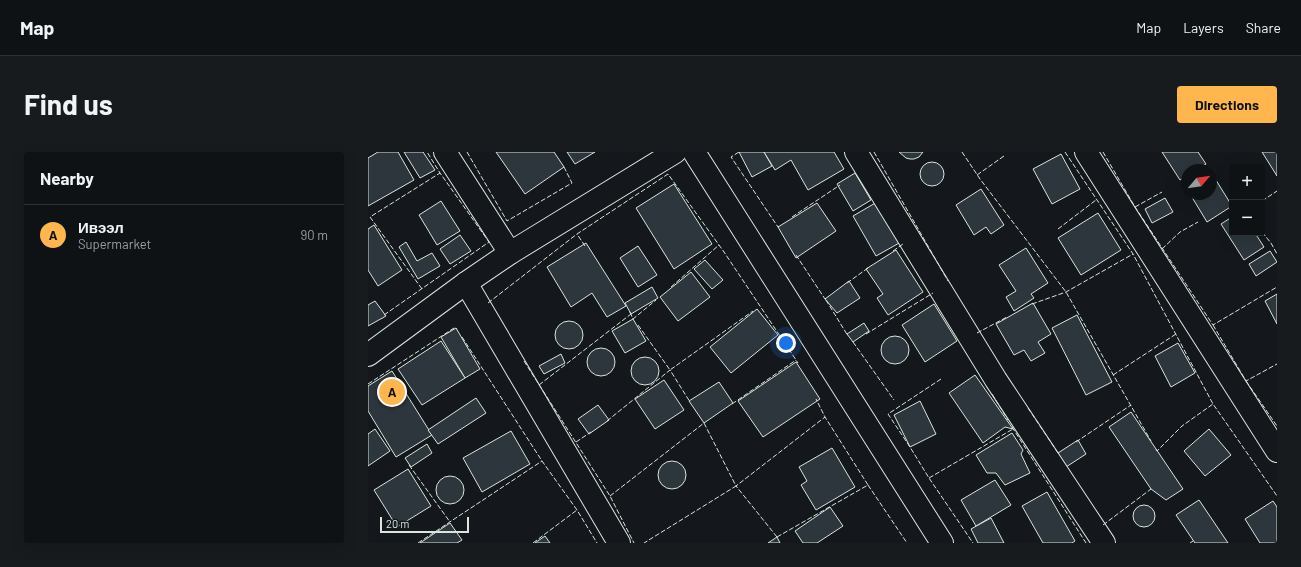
<!DOCTYPE html>
<meta charset="utf-8">
<style>
body{margin:0;font-family:Barlow,sans-serif;background:#181b1e;color:#f1f3f6}
.controls{position:absolute;right:12px;top:12px;display:grid;overflow:hidden;border-radius:4px;box-shadow:0 4px 16px #0002}
.controls button{width:36px;height:36px;display:grid;place-items:center;padding:0;border:0;border-bottom:1px solid #2f3234;background:#0f1215;color:#f1f3f6;font:20px sans-serif}
.compass{position:absolute;left:813px;top:12px;width:36px;height:36px;border-radius:50%;background:#0f1215;box-shadow:0 4px 16px #0002;rotate:61deg}
.scale{position:absolute;left:12px;bottom:10px;width:89px;box-sizing:border-box;padding-left:4px;border:2px solid #d8e6dc;border-top:0;font-size:11px;line-height:14px;white-space:nowrap;color:#d8e6dc;-webkit-text-stroke:3px #14181c;paint-order:stroke}
.you{position:absolute;left:418px;top:191px;width:14px;height:14px;margin:-10px;border:3px solid #fff;border-radius:50%;background:#1a73e8;box-shadow:0 0 0 6px #1a73e833}
.badge{display:grid;place-items:center;width:26px;height:26px;border-radius:50%;background:#ffb74d;color:#111;font-size:13px;font-weight:700}
.pin{position:absolute;translate:-50% -50%;border:2px solid #fff;box-shadow:0 1px 4px #0006}
.list{margin:0;padding:0;list-style:none}
h2{display:flex;justify-content:space-between;align-items:center;height:52px;margin:0;padding:0 16px;font-size:17px}
h2 small{font-size:13px;font-weight:400;color:#9b9ea0}
.list li{display:grid;grid-template-columns:26px 1fr auto;gap:12px;align-items:center;box-sizing:border-box;height:60px;padding:0 16px;border-top:1px solid #2f3234}
.list b{display:block;font-size:15px;white-space:nowrap}
.list p{margin:0;font-size:13px;white-space:nowrap;color:#9b9ea0}
.list em{font-size:13px;font-style:normal;color:#9b9ea0}
.map{position:relative;flex:none;width:909px;height:391px;overflow:hidden;border-radius:4px}
header{display:flex;align-items:center;gap:24px;box-sizing:border-box;height:56px;padding:0 20px;background:#0f1215;border-bottom:1px solid #2f3234}
header strong{font-size:19px}
nav{display:flex;gap:22px;margin-inline-start:auto;font-size:14px}
.intro{display:flex;align-items:center;justify-content:space-between;box-sizing:border-box;height:96px;padding:0 24px}
h1{margin:0;font-size:28px}
.button{padding:10px 18px;border-radius:4px;background:#ffb74d;color:#111;font-size:14px;font-weight:700}
main{display:flex;gap:24px;padding:0 24px}
aside{flex:1;background:#0f1215;border-radius:4px;box-shadow:0 4px 16px #0002}
.map>svg:first-child{display:block}
.building{fill:#2c363c;stroke:#d8e6dc}
.lines{fill:none;stroke-linecap:round;stroke-linejoin:round}
.street-casing{stroke:#d8e6dc;stroke-width:24}
.street{stroke:#14181c;stroke-width:22}
.fence{stroke:#d8e6dc;stroke-width:1;stroke-dasharray:5 2;stroke-linecap:butt}
</style>
<header>
<strong>Map</strong>
<nav><a>Map</a><a>Layers</a><a>Share</a></nav>
</header>
<div class="intro"><h1>Find us</h1><a class="button">Directions</a></div>
<main>
<aside>
<h2>Nearby<small></small></h2>
<ul class="list">
<li><span class="badge">A</span><div><b>Ивээл</b><p>Supermarket</p></div><em>90 m</em></li>
</ul>
</aside>
<div class="map">
<svg width="909" height="391" viewBox="0 0 909 391">
<rect width="100%" height="100%" fill="#14181c"/>
<g class="building">
<path d="M 10,0 L 30,0 L 46,28 L 0,54 L 0,6 Z"/>
<path d="M 36,0 L 55,0 L 67,18 L 52,26 Z"/>
<path d="M 128,0 L 186,0 L 196,15 L 157,42 Z"/>
<path d="M 199,0 L 227,0 L 207,12 Z"/>
<path d="M 371,0 L 396,0 L 404,14 L 384,25 Z"/>
<path d="M 396,0 L 466,0 L 476,17 L 440,38 L 423,8 L 407,18 Z"/>
<path d="M 531,0 L 555,0 L 551,5 L 546,7 L 542,7 L 538,6 Z"/>
<path d="M 794,0 L 830,0 L 838,12 L 828,18 L 819,18 L 819,24 L 812,28 Z"/>
<path d="M 894,0 L 909,0 L 909,24 Z"/>
<path d="M 693,2 L 712,37 L 684,52 L 665,17 Z"/>
<circle cx="564" cy="22" r="12"/>
<path d="M 843,20 L 864,54 L 839,70 L 822,42 L 843,42 Z"/>
<path d="M 487,21 L 503,48 L 485,59 L 469,32 Z"/>
<path d="M 306,32 L 344,92 L 306,117 L 268,56 Z"/>
<path d="M 613,37 L 636,73 L 623,82 L 618,75 L 606,83 L 588,53 Z"/>
<path d="M 797,46 L 805,60 L 784,71 L 777,57 Z"/>
<path d="M 73,49 L 92,79 L 69,93 L 51,63 Z"/>
<path d="M 509,50 L 533,90 L 508,104 L 485,64 Z"/>
<path d="M 449,51 L 468,79 L 428,106 L 410,75 Z"/>
<path d="M 730,61 L 753,98 L 713,123 L 690,86 Z"/>
<path d="M 864,65 L 864,81 L 887,81 L 896,95 L 876,108 L 853,72 Z"/>
<path d="M 6,73 L 34,118 L 10,134 L 0,118 L 0,77 Z"/>
<path d="M 92,83 L 103,99 L 82,112 L 72,97 Z"/>
<path d="M 38,90 L 49,109 L 64,101 L 72,114 L 50,127 L 31,95 Z"/>
<path d="M 218,91 L 258,154 L 239,165 L 224,141 L 203,155 L 179,115 Z"/>
<path d="M 270,94 L 289,123 L 270,135 L 252,106 Z"/>
<path d="M 658,96 L 680,131 L 663,142 L 666,146 L 646,159 L 638,145 L 648,139 L 631,113 Z"/>
<path d="M 528,98 L 555,140 L 520,163 L 509,146 L 515,142 L 498,117 Z"/>
<path d="M 902,99 L 909,110 L 888,124 L 881,112 Z"/>
<path d="M 337,108 L 355,128 L 344,137 L 326,117 Z"/>
<path d="M 323,120 L 342,145 L 310,169 L 292,145 Z"/>
<path d="M 481,129 L 492,146 L 469,161 L 457,147 Z"/>
<path d="M 284,135 L 290,146 L 263,162 L 257,151 Z"/>
<path d="M 909,142 L 909,172 L 897,149 Z"/>
<path d="M 7,149 L 18,164 L 0,174 L 0,153 Z"/>
<path d="M 665,151 L 683,182 L 670,190 L 677,201 L 663,209 L 656,198 L 646,203 L 628,172 Z"/>
<path d="M 566,152 L 589,189 L 557,210 L 534,173 Z"/>
<path d="M 389,157 L 410,183 L 363,221 L 342,195 Z"/>
<path d="M 709,163 L 744,230 L 718,243 L 684,176 Z"/>
<path d="M 265,167 L 278,189 L 257,201 L 244,179 Z"/>
<circle cx="201" cy="183" r="14"/>
<path d="M 496,171 L 501,179 L 485,190 L 479,182 Z"/>
<path d="M 88,176 L 112,217 L 97,226 L 73,185 Z"/>
<circle cx="527" cy="198" r="14"/>
<path d="M 73,189 L 97,226 L 54,253 L 30,217 Z"/>
<path d="M 810,191 L 827,221 L 803,235 L 787,204 Z"/>
<circle cx="233" cy="210" r="14"/>
<path d="M 193,202 L 197,211 L 176,222 L 171,214 Z"/>
<circle cx="277" cy="219" r="14"/>
<path d="M 428,210 L 452,247 L 395,285 L 370,249 Z"/>
<path d="M 24,219 L 64,283 L 28,305 L 0,259 L 0,234 Z"/>
<path d="M 607,223 L 645,277 L 637,275 L 615,291 L 581,241 Z"/>
<path d="M 296,228 L 316,258 L 287,277 L 267,247 Z"/>
<path d="M 351,230 L 365,251 L 336,271 L 321,249 Z"/>
<path d="M 108,246 L 118,261 L 70,292 L 60,278 Z"/>
<path d="M 552,249 L 568,282 L 542,295 L 526,263 Z"/>
<path d="M 230,253 L 241,268 L 221,282 L 210,267 Z"/>
<path d="M 763,260 L 815,337 L 798,348 L 783,337 L 741,275 Z"/>
<path d="M 7,277 L 22,299 L 0,314 L 0,282 Z"/>
<path d="M 841,277 L 863,303 L 837,324 L 816,299 Z"/>
<path d="M 143,279 L 162,312 L 114,340 L 95,306 Z"/>
<path d="M 644,281 L 655,298 L 653,302 L 662,321 L 637,333 L 628,321 L 619,321 L 608,303 Z"/>
<path d="M 710,288 L 718,302 L 698,315 L 690,301 Z"/>
<path d="M 59,292 L 64,301 L 43,315 L 37,306 Z"/>
<path d="M 464,296 L 487,335 L 448,358 L 433,333 L 439,329 L 431,315 Z"/>
<circle cx="304" cy="323" r="14"/>
<path d="M 40,317 L 63,354 L 29,375 L 6,338 Z"/>
<circle cx="82" cy="338" r="14"/>
<path d="M 627,328 L 643,353 L 608,374 L 593,348 Z"/>
<path d="M 679,340 L 707,389 L 704,391 L 675,391 L 654,354 Z"/>
<path d="M 831,348 L 860,391 L 827,391 L 808,363 Z"/>
<path d="M 905,349 L 909,355 L 909,391 L 892,391 L 877,367 Z"/>
<circle cx="776" cy="364" r="11"/>
<path d="M 462,355 L 475,374 L 449,391 L 435,391 L 427,379 Z"/>
<path d="M 623,366 L 636,391 L 610,391 L 603,377 Z"/>
<path d="M 82,371 L 94,388 L 89,391 L 52,391 Z"/>
<path d="M 177,384 L 182,391 L 167,391 Z"/>
<path d="M 409,385 L 412,391 L 400,391 Z"/>
</g>
<g class="lines">
<defs>
<g id="street">
<path d="M 77,0 L 142,101"/>
<path d="M 326,0 L 574,391"/>
<path d="M 488,0 L 628,228 L 736,391"/>
<path d="M 718,0 L 909,299"/>
<path d="M 98,131 L 251,391"/>
<path d="M 0,203 L 98,131 L 142,101 L 307,0"/>
</g>
</defs>
<use href="#street" class="street-casing"/>
<use href="#street" class="street"/>
<g class="fence">
<path d="M 99,0 L 139,69 L 204,31 L 195,13"/>
<path d="M 371,0 L 363,5 L 410,75 L 411,74"/>
<path d="M 506,0 L 580,129"/>
<path d="M 594,0 L 612,27 L 698,140 L 783,289"/>
<path d="M 697,0 L 765,102 L 845,252"/>
<path d="M 735,0 L 767,55 L 845,173 L 909,135"/>
<path d="M 609,23 L 636,4"/>
<path d="M 894,49 L 909,39"/>
<path d="M 767,55 L 794,40"/>
<path d="M 424,65 L 472,33"/>
<path d="M 690,77 L 728,48"/>
<path d="M 894,80 L 903,91 L 909,102"/>
<path d="M 217,94 L 209,82 L 300,22 L 356,100 L 430,211"/>
<path d="M 794,97 L 812,80 L 830,70"/>
<path d="M 525,99 L 535,92"/>
<path d="M 428,103 L 457,147 L 458,146"/>
<path d="M 479,131 L 500,116"/>
<path d="M 303,135 L 351,93"/>
<path d="M 54,137 L 2,65 L 72,21"/>
<path d="M 458,148 L 480,184"/>
<path d="M 120,151 L 209,82"/>
<path d="M 664,152 L 698,140 L 765,102"/>
<path d="M 262,160 L 265,167 L 288,148"/>
<path d="M 16,163 L 121,90 L 72,21 L 59,0"/>
<path d="M 270,173 L 302,218 L 385,159"/>
<path d="M 845,173 L 878,229 L 909,212"/>
<path d="M 609,181 L 639,165"/>
<path d="M 498,182 L 565,141"/>
<path d="M 94,185 L 174,309 L 209,358 L 229,391"/>
<path d="M 485,190 L 526,248"/>
<path d="M 156,209 L 242,344 L 266,391"/>
<path d="M 745,223 L 808,182"/>
<path d="M 573,227 L 520,262 L 542,295 L 561,326 L 605,391"/>
<path d="M 878,229 L 909,274"/>
<path d="M 0,232 L 86,176 L 89,177"/>
<path d="M 171,233 L 263,162"/>
<path d="M 624,242 L 640,268"/>
<path d="M 364,252 L 428,208"/>
<path d="M 660,256 L 690,301"/>
<path d="M 239,269 L 302,218 L 322,250"/>
<path d="M 644,275 L 718,391"/>
<path d="M 208,290 L 223,280"/>
<path d="M 708,290 L 763,253"/>
<path d="M 788,297 L 789,299 L 814,274 L 845,252 L 909,344"/>
<path d="M 41,313 L 82,370"/>
<path d="M 561,326 L 645,277"/>
<path d="M 500,333 L 539,391"/>
<path d="M 242,344 L 336,271 L 368,334 L 276,391"/>
<path d="M 735,373 L 783,337"/>
<path d="M 409,385 L 500,333 L 457,265 L 448,247"/>
<path d="M 409,385 L 368,334 L 457,265"/>
<path d="M 50,391 L 174,309"/>
<path d="M 165,391 L 209,358"/>
<path d="M 822,391 L 825,389"/>
</g>
</g>
</svg>
<div class="controls">
<button>+</button>
<button>−</button>
</div>
<svg class="compass" viewBox="-18 -18 36 36"><path d="M0-13l5 13h-10z" fill="#e53935"/><path d="M0 13l5-13h-10z" fill="#9b9ea0"/></svg>
<div class="scale">20 m</div>
<div class="you"></div>
<div class="pin badge" style="left:24px;top:240px">A</div>
</div>
</main>
